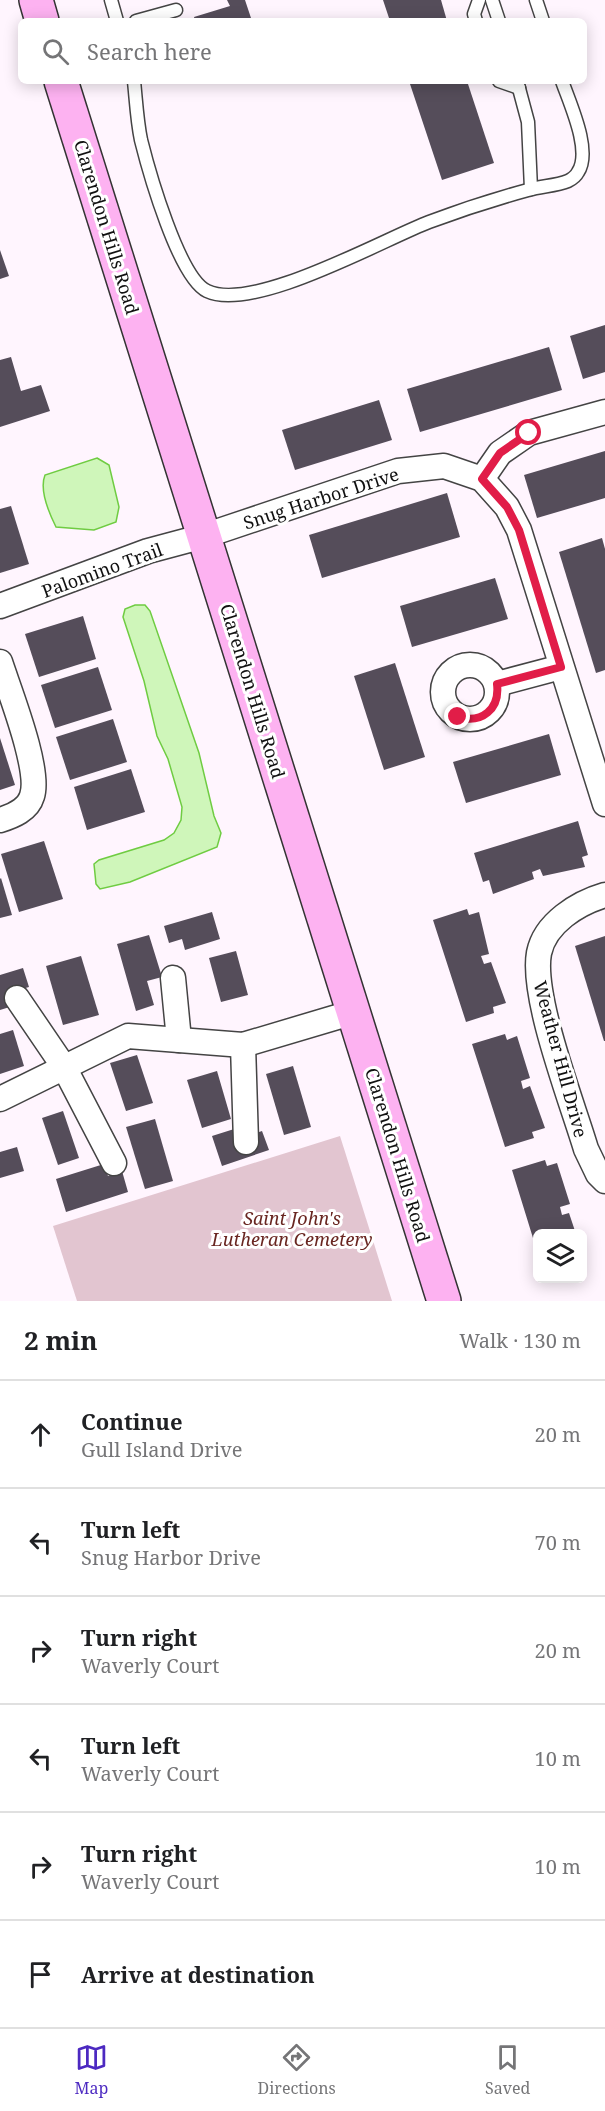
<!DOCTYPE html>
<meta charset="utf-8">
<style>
body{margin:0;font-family:"Noto Serif",serif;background:#f6f6f6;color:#202124}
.controls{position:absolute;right:18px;bottom:18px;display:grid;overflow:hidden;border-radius:9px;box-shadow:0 3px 15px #0003}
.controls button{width:54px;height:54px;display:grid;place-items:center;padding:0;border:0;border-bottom:2px solid #e0e0e0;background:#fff;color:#202124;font:30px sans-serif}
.stop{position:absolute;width:18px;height:18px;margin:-14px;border:4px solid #e11d48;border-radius:50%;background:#fff}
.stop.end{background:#e11d48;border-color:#fff;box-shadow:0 2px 6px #0008}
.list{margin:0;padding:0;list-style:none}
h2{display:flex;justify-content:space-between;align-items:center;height:78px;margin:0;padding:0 24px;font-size:26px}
h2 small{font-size:20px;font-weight:400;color:#757577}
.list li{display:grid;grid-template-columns:39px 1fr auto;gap:18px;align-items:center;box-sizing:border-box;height:108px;padding:0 24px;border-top:2px solid #e0e0e0}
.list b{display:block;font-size:22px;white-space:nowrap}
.list p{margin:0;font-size:20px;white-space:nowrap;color:#757577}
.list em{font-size:20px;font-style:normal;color:#757577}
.icon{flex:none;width:33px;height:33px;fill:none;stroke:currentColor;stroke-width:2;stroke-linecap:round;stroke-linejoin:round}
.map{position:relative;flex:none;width:605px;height:1301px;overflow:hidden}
.search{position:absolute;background:#fff;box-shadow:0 3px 15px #0003;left:18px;right:18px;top:18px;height:66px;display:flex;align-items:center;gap:15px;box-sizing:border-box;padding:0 21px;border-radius:9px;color:#757577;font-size:22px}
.sheet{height:726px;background:#fff}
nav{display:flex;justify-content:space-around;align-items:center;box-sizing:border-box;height:84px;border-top:2px solid #e0e0e0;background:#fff;font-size:16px;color:#757577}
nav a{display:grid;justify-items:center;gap:3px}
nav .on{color:#4c29c1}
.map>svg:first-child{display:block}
.cemetery{fill:#e2c5d0}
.water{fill:#cff6ba;stroke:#6fcc42;stroke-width:1.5}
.building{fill:#554d5a}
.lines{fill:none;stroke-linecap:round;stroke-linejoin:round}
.lane-casing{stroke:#444;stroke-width:15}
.street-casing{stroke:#444;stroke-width:27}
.secondary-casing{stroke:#333;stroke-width:36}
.lane{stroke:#fff;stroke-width:12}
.street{stroke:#fff;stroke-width:24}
.secondary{stroke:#fdb2f1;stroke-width:33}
.route{stroke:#e11d48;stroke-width:8}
.labels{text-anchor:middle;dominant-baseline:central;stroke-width:6;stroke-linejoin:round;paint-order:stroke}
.street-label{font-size:18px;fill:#111;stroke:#fff}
.park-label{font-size:18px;font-style:italic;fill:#692621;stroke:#fff}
</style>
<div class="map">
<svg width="605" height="1301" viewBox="0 0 605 1301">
<rect width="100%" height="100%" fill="#fff5fe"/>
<path class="cemetery" d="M 340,1136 L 392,1301 L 77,1301 L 53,1226 Z"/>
<g class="water">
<path d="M 97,458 L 109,465 L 119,507 L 116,522 L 94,530 L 56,527 C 49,513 39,490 45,475 Z"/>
<path d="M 135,605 L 145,605 L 150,611 L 199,753 L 214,816 L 221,833 L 217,847 L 130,882 L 100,889 L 96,884 L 94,864 L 99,860 L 164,840 L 174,833 L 181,820 L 182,807 L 168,759 L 157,736 L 144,681 L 123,617 L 125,609 Z"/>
</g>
<g class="building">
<path d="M 227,0 L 245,0 L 252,21 L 195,21 L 194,17 L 230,6 Z"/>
<path d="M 383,0 L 441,0 L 447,21 L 390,21 Z"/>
<path d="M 409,81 L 467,81 L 494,163 L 442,180 Z"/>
<path d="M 0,250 L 9,276 L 0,279 Z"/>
<path d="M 605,325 L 605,372 L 583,379 L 570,336 Z"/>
<path d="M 549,347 L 562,390 L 420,432 L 407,389 Z"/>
<path d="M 11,357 L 21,391 L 41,385 L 50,411 L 0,427 L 0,360 Z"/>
<path d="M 379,400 L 392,440 L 295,470 L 282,430 Z"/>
<path d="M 605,451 L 605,498 L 537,518 L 524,475 Z"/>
<path d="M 447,493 L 460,537 L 322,578 L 309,535 Z"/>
<path d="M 11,506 L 29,564 L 0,573 L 0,509 Z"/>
<path d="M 602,538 L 605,549 L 605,670 L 596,673 L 559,552 Z"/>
<path d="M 495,578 L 508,619 L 412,647 L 400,606 Z"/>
<path d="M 83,616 L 96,659 L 39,677 L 25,634 Z"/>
<path d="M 395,663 L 425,757 L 384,770 L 354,676 Z"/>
<path d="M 98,667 L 112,710 L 55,728 L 41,685 Z"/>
<path d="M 113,719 L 127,762 L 70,780 L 56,737 Z"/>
<path d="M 549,734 L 561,775 L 466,803 L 453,762 Z"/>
<path d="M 0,738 L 15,785 L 0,790 Z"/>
<path d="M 131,769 L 145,812 L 87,830 L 74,787 Z"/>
<path d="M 578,821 L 588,855 L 582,857 L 585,867 L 543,876 L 540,869 L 532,872 L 534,879 L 493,894 L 489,880 L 483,882 L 474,853 Z"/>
<path d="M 44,841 L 63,899 L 19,912 L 1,854 Z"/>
<path d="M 1,878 L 12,915 L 0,918 L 0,879 Z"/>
<path d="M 467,909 L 469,915 L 479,912 L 489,954 L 481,956 L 484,964 L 491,962 L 506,1003 L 493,1007 L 494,1013 L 466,1022 L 433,920 Z"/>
<path d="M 212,912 L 220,939 L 185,950 L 182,939 L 169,943 L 164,926 Z"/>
<path d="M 149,935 L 162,977 L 147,981 L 154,1005 L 136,1011 L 117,944 Z"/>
<path d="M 605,936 L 605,1041 L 604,1041 L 575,946 Z"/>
<path d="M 236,951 L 248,995 L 221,1002 L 209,958 Z"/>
<path d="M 81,956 L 99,1015 L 63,1025 L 46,966 Z"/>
<path d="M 23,968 L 29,987 L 8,993 L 13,1006 L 0,1010 L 0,975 Z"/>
<path d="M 13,1030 L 24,1066 L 0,1074 L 0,1034 Z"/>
<path d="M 505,1034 L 507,1040 L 517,1036 L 530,1078 L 521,1081 L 523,1089 L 530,1086 L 545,1128 L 532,1132 L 534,1138 L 505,1147 L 472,1044 Z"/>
<path d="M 137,1055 L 153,1103 L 126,1111 L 110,1063 Z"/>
<path d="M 293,1066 L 311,1127 L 284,1135 L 266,1074 Z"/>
<path d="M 217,1071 L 231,1119 L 202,1128 L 187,1080 Z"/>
<path d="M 63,1111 L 79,1158 L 58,1165 L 42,1118 Z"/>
<path d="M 155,1119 L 173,1181 L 145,1189 L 126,1127 Z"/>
<path d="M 250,1124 L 253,1134 L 262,1131 L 269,1150 L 222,1166 L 212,1136 Z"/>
<path d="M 17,1147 L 24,1171 L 0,1178 L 0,1152 Z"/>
<path d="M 545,1160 L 547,1166 L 557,1163 L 570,1204 L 560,1207 L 562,1215 L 569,1213 L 575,1231 L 579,1234 L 538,1234 L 537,1251 L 512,1170 Z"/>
<path d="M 104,1164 L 108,1176 L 122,1171 L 128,1192 L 66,1212 L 56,1179 Z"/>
</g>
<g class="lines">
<defs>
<g id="lane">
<path d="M 111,0 L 117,21"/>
<path d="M 492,0 L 499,21"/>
<path d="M 536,0 L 543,21"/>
<path d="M 136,21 L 176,10"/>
<path d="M 476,21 L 474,14 L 479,0"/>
<path d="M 134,81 C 136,100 137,121 141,140 C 149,172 179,278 207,291 C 253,313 382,240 429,222 C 461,210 495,199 528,190 C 541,186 556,186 568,181 C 572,179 576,176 578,172 C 592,151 570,104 562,81"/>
<path d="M 499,81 L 519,88"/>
<path d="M 517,81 L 528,122 L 531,189"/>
</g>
<g id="street">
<path d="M 482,479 L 500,453 L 529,433 L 605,412"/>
<path d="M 0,606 L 148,551 L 204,536 L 398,471 L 444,466 L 482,479 L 507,507 L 519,530 L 605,804"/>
<path d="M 0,662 C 9,690 41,770 32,796 C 28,810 13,816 0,820"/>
<circle cx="470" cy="692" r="27"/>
<path d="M 497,684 L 561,667"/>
<path d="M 605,895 C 578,903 545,923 539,953 C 531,997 572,1102 586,1149 L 598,1174 L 605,1181"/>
<path d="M 173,978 L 179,1040"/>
<path d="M 17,998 L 64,1067 L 114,1163"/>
<path d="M 243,1045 L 246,1142"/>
<path d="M 0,1099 L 128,1036 L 243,1045 L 354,1012"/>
</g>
<g id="secondary">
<path d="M 36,0 L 42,21"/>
<path d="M 61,81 L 444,1301"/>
</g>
</defs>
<use href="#lane" class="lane-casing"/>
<use href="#street" class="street-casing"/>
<use href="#secondary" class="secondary-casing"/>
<use href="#lane" class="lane"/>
<use href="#street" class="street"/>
<use href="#secondary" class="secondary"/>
</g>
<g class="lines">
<path class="route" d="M 458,717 C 482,724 500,709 497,684 L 561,667 L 519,530 L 507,507 L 482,479 L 500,453 L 529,433"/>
</g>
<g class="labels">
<g class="street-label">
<text transform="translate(107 227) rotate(73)">Clarendon Hills Road</text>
<text transform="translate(321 498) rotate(-18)">Snug Harbor Drive</text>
<text transform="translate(102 570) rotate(-20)">Palomino Trail</text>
<text transform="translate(253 691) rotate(73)">Clarendon Hills Road</text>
<text transform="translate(561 1059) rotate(75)">Weather Hill Drive</text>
<text transform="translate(398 1155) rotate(73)">Clarendon Hills Road</text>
</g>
<g class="park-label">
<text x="292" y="1218">Saint John's<tspan x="292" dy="21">Lutheran Cemetery</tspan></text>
</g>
</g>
</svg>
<div class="controls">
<button><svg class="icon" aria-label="layers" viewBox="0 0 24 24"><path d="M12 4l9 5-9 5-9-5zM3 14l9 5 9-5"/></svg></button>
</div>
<div class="stop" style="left:529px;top:433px"></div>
<div class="stop end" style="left:458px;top:717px"></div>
<div class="search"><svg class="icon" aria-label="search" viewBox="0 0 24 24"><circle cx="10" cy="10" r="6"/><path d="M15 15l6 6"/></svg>Search here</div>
</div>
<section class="sheet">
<h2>2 min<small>Walk · 130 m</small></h2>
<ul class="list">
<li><svg class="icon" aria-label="ahead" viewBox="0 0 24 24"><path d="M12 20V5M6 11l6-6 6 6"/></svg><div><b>Continue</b><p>Gull Island Drive</p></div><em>20 m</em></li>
<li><svg class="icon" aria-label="left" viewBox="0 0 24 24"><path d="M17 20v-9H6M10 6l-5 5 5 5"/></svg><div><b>Turn left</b><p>Snug Harbor Drive</p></div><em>70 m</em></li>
<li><svg class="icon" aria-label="right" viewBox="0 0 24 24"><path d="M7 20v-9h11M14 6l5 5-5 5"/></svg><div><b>Turn right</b><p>Waverly Court</p></div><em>20 m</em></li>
<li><svg class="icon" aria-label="left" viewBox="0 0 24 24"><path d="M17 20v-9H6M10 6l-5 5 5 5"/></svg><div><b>Turn left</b><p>Waverly Court</p></div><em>10 m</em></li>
<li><svg class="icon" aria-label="right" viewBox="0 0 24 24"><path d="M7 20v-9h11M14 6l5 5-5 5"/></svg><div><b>Turn right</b><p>Waverly Court</p></div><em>10 m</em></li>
<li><svg class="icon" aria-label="arrive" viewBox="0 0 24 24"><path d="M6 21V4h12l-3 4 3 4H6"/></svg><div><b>Arrive at destination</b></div></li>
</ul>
</section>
<nav>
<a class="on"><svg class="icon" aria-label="map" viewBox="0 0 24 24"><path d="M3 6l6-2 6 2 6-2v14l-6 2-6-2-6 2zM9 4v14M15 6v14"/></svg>Map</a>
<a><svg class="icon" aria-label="directions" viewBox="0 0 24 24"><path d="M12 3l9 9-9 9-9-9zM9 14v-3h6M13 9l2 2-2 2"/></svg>Directions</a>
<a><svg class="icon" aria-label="saved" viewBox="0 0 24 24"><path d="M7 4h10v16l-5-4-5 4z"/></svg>Saved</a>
</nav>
